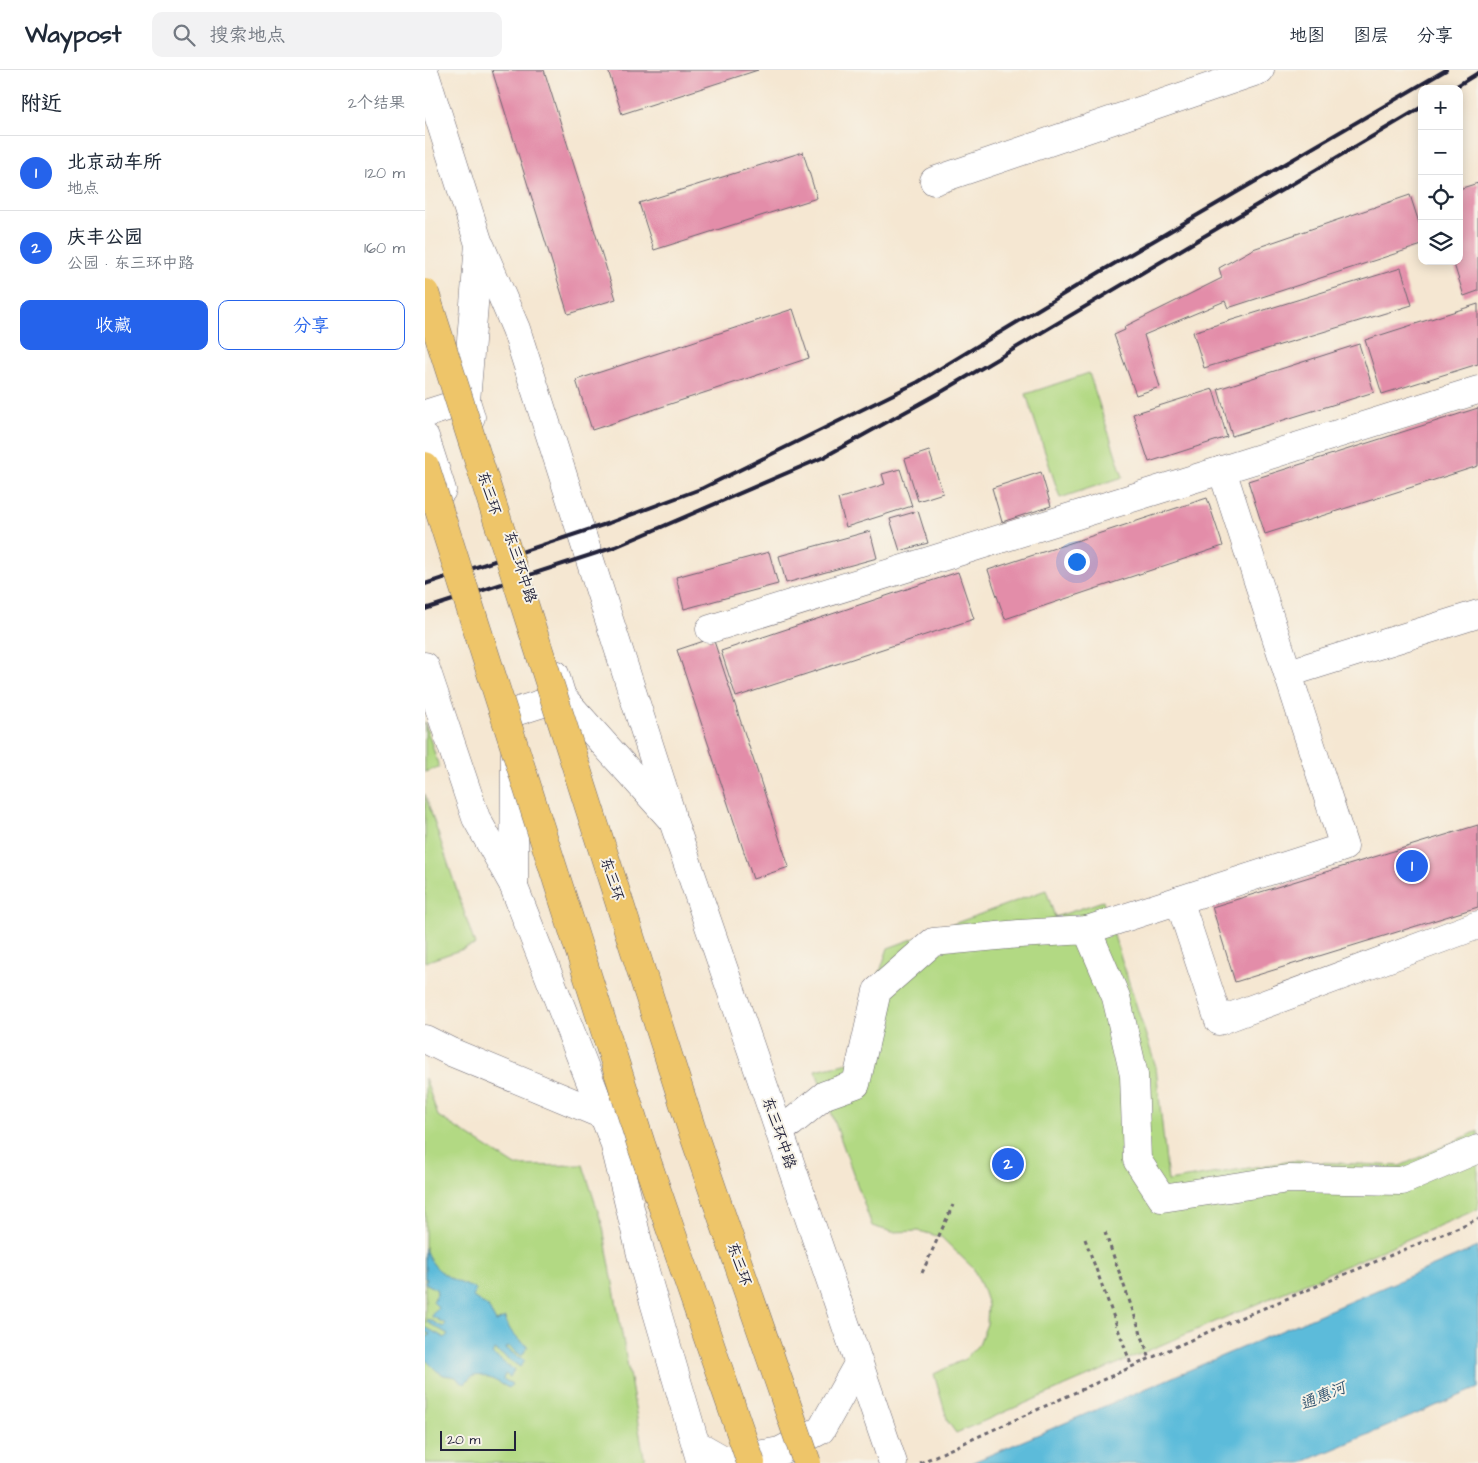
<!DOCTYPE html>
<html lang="zh">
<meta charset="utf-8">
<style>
body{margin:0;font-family:"Architects Daughter","LXGW WenKai TC",sans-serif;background:#f2f2f3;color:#1f2937}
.controls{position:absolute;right:15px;top:15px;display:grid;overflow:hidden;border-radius:10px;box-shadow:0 2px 12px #0003}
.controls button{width:45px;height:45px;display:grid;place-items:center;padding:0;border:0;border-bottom:1px solid #e0e1e3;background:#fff;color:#1f2937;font:25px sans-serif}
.scale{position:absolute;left:15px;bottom:12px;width:76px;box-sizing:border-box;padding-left:5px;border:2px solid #22223b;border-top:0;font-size:14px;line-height:18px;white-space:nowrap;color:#22223b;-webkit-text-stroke:4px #f7f3e8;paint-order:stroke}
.you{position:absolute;left:651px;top:491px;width:18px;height:18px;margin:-12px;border:4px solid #fff;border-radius:50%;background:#1a73e8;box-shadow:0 0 0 8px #1a73e833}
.badge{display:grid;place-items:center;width:32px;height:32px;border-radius:50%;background:#2563eb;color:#fff;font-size:16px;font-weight:700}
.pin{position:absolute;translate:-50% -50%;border:2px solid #fff;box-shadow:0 1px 5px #0006}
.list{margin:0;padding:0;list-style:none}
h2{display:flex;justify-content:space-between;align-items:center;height:65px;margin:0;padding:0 20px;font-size:21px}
h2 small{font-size:16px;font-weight:400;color:#747a83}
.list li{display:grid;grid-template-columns:32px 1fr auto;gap:15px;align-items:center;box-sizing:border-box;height:75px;padding:0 20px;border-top:1px solid #e0e1e3}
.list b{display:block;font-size:19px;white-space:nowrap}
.list p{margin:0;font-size:16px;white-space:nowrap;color:#747a83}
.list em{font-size:16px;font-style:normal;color:#747a83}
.actions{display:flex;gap:10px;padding:15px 20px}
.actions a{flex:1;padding:11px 0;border:1px solid #2563eb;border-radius:10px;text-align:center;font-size:18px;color:#2563eb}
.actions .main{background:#2563eb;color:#fff}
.icon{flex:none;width:28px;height:28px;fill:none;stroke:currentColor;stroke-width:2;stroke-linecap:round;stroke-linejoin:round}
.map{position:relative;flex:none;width:1053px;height:1393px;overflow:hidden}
header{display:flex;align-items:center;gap:30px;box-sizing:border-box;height:70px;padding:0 25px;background:#fff;border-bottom:1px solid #e0e1e3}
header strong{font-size:24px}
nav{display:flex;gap:28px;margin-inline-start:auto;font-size:18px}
.search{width:350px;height:45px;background:#f2f2f3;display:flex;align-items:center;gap:12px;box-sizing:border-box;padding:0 18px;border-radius:10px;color:#747a83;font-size:19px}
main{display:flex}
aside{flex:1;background:#fff}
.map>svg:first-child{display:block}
.green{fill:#b2d983;stroke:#6a7e5f}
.water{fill:#5cbbda;stroke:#3f6e8a}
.building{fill:#e38da9}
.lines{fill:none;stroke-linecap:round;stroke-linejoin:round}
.minor-casing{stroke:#6c6770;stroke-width:29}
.path{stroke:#6c6770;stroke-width:3;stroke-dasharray:4 4;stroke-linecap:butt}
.minor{stroke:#fff;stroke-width:28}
.rail{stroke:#22223b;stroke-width:4}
.highway-bridge-casing{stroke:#6c6770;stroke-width:29;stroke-linecap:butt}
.highway-bridge{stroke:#eec569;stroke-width:28}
.labels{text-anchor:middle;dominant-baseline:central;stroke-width:4;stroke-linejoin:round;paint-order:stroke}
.street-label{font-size:15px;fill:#22223b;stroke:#f7f3e8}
.water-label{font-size:16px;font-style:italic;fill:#365873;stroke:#f7f3e8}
</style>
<header>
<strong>Waypost</strong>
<div class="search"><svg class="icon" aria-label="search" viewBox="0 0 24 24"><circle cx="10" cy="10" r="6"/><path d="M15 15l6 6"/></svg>搜索地点</div>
<nav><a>地图</a><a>图层</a><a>分享</a></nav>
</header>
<main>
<aside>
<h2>附近<small>2个结果</small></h2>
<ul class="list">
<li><span class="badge">1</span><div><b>北京动车所</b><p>地点</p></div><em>120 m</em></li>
<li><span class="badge">2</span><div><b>庆丰公园</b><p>公园 · 东三环中路</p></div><em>160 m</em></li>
</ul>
<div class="actions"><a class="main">收藏</a><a>分享</a></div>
</aside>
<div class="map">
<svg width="1053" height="1393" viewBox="0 0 1053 1393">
<rect width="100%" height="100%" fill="#f7f3e8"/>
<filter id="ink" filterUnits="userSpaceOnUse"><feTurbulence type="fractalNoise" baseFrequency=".02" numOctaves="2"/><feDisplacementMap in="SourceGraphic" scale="10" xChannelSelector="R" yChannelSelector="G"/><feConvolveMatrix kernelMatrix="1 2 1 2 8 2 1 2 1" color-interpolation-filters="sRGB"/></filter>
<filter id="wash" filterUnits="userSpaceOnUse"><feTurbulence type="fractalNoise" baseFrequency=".0096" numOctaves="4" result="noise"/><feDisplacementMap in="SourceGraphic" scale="20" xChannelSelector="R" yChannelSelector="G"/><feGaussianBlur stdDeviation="1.12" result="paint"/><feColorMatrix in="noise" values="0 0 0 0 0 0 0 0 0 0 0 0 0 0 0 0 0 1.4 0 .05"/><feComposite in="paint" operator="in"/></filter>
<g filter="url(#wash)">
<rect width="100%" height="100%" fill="#f5e7d2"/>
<g class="green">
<path d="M 664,303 L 698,407 L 635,428 L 601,324 Z"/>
<path d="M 0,653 L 14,697 L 0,702 Z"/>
<path d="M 0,724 L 50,875 L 0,892 Z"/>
<path d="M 621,820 L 630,847 L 678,831 L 731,997 L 743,1111 L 867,1091 L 975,1096 L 1053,1061 L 1053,1139 L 531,1363 L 523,1352 L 509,1304 L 540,1289 L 554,1274 L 562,1254 L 563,1235 L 557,1217 L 548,1198 L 516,1167 L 494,1161 L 467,1162 L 447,1156 L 400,1025 L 390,1000 L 424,993 L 463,878 Z"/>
<path d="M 0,1008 L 13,1046 L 91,1096 L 158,1095 L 178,1157 L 220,1393 L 0,1393 Z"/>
</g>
<g class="water">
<path d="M 1053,1177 L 1053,1318 L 876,1393 L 546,1393 Z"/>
<path d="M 0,1178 C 7,1202 29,1211 51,1219 L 48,1227 L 63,1237 L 71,1252 L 80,1248 C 84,1261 91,1269 103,1276 L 97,1286 L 83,1276 L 80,1278 L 100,1291 L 95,1297 L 70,1280 L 67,1284 L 89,1300 L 85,1307 L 80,1304 L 78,1309 L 87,1314 L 84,1318 C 70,1311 50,1296 40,1314 L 34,1311 L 31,1307 L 19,1305 L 12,1301 L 0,1289 L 0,1265 L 3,1267 L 5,1264 L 0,1261 L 0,1257 L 20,1268 L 23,1264 L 2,1252 L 3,1249 L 18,1257 L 21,1254 L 6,1246 L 13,1237 L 8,1232 L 12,1223 L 11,1219 L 0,1213 L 2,1209 L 0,1208 Z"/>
</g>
<g id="blocks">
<g class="building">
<path d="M 67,0 L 119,0 L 191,229 L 143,244 Z"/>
<path d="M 183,0 L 333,0 L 197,44 Z"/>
<path d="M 378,82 L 392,128 L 229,180 L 214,133 Z"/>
<path d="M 1053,113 L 1053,221 L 1039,226 L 1028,191 L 1034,191 L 1034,119 Z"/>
<path d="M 985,125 L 997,162 L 997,175 L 803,238 L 800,231 L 719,265 L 735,317 L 711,325 L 689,265 L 700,260 L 699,257 L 797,208 L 794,198 L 828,179 Z"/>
<path d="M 976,198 L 987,235 L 779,298 L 768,262 Z"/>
<path d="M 1053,234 L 1053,294 L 957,324 L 940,270 Z"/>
<path d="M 368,239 L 384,288 L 167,360 L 151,310 Z"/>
<path d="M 934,274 L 949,322 L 807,366 L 793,319 Z"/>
<path d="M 788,319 L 802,367 L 724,392 L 708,344 Z"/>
<path d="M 1053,338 L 1053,396 L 840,464 L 823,411 Z"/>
<path d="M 504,381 L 518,423 L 493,431 L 480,389 Z"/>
<path d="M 475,399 L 487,436 L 421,457 L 413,429 L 460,414 L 457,404 Z"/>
<path d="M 616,402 L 626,436 L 577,452 L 567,418 Z"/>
<path d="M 782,428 L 798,476 L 580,549 L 563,500 Z"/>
<path d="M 493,441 L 503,473 L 475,481 L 465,449 Z"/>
<path d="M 445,461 L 452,488 L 361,513 L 354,486 Z"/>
<path d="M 344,482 L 353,514 L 259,539 L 251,507 Z"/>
<path d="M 533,502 L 549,549 L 311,627 L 296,581 Z"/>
<path d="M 288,568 L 364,797 L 328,809 L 252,580 Z"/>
<path d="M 1053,755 L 1053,837 L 810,912 L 787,837 Z"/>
</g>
</g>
</g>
<g filter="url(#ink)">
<use href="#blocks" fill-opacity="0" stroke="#6c6770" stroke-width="1"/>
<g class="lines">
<defs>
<g id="minor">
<path d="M 0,4 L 54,174 L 41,331 L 46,347"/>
<path d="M 509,111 L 835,0"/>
<path d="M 56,177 L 91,259 L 246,743"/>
<path d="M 0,344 L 41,331"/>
<path d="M 0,367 L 17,420"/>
<path d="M 797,400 L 1053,320"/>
<path d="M 285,559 L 797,400 L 919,777 L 662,860"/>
<path d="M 0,596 L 51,748 L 89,816"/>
<path d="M 864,603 L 1053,544"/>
<path d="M 130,604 L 137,627 L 248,751 L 468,1393"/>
<path d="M 90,642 L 137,627"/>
<path d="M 90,684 L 89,817 L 189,1072 L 220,1201 L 276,1393"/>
<path d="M 754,830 L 794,951 L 1053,855"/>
<path d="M 0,969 L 26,982 L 178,1045"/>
<path d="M 366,1053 L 400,1025 L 431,1014 L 452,921 L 508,872 L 594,864 L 662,860 L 691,927 L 709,1005 L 712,1090 L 737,1128 L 863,1109 L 977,1111 L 1053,1079"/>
<path d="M 271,1374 L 301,1391 L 355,1381 L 396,1360 L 433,1294"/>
</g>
</defs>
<use href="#minor" class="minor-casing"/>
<g class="path">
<path d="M 680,1162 L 725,1289"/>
<path d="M 660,1169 L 707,1297"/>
<path d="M 497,1203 L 528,1135"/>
<path d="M 495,1393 L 803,1253 L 1053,1149"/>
</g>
<use href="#minor" class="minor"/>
<g class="rail">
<path d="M 1027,19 L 1053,3"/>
<path d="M 0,514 L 184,453 L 278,418 L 493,312 L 675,202 L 1021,0"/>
<path d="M 0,539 L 190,477 L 399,387 L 518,321 L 997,37"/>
</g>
<defs>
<g id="highway-bridge">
<path d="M 0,223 L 266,1057 L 382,1393"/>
<path d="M 0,396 L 216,1074 L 326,1393"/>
</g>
</defs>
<use href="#highway-bridge" class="highway-bridge-casing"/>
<use href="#highway-bridge" class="highway-bridge"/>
</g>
</g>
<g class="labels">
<g class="street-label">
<text transform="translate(64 423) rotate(72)">东三环</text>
<text transform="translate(95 497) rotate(72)">东三环中路</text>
<text transform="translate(187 809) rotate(72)">东三环</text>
<text transform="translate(354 1063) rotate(71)">东三环中路</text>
<text transform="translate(314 1194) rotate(71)">东三环</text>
</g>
<g class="water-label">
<text transform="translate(898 1326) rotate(-23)">通惠河</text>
</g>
</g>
</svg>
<div class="controls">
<button>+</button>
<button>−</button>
<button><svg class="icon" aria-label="locate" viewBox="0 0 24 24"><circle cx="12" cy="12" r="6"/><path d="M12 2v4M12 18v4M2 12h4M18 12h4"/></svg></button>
<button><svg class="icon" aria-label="layers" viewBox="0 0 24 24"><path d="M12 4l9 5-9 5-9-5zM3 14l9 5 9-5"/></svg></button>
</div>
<div class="scale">20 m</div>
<div class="you"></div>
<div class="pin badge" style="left:987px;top:796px">1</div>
<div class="pin badge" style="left:583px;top:1094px">2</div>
</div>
</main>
